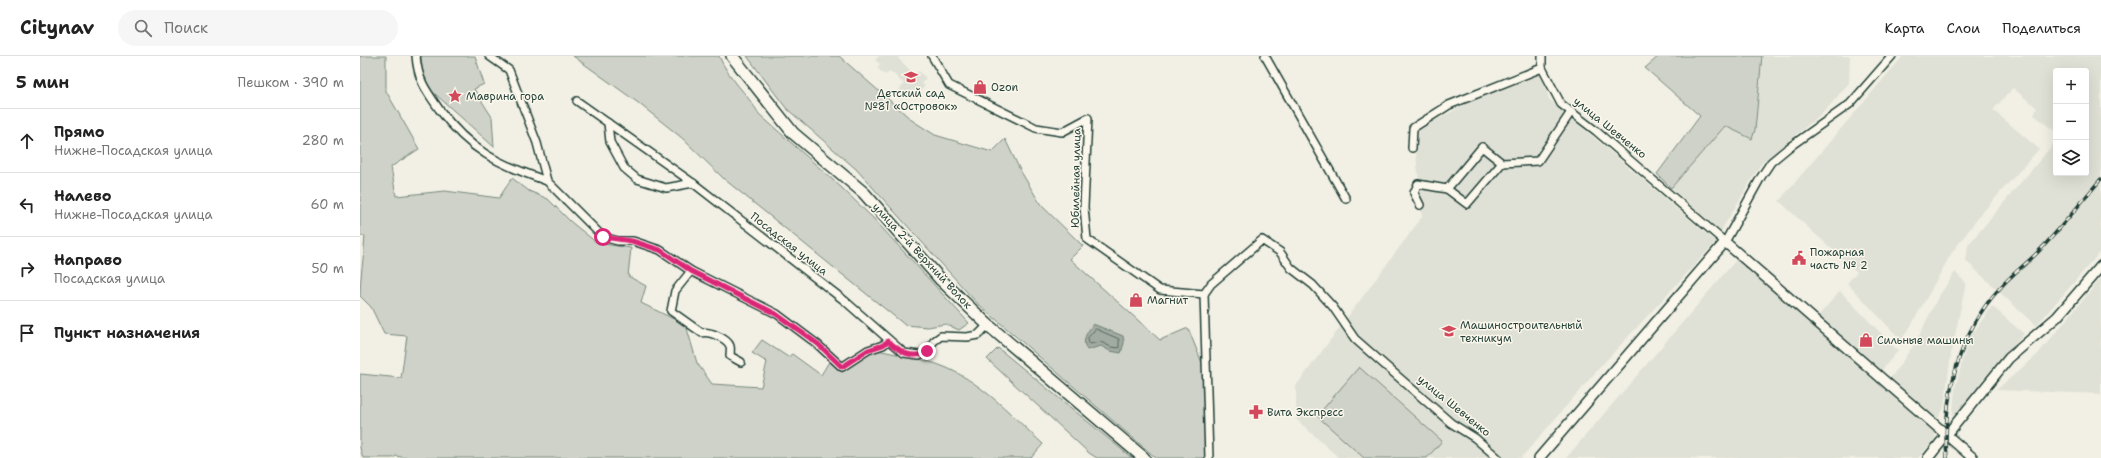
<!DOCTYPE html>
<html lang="ru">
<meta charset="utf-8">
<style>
body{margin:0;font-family:"Shantell Sans",sans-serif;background:#f6f6f6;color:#222}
.controls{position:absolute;right:12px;top:12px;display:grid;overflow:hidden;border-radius:4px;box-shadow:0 4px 16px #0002}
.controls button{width:36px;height:36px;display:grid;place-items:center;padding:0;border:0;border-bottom:1px solid #e0e0e0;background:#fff;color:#222;font:20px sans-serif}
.stop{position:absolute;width:12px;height:12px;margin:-9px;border:3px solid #db2777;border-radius:50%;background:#fff}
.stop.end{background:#db2777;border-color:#fff;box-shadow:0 1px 4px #0008}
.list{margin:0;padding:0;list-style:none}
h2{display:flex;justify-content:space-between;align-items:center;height:52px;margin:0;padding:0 16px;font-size:17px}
h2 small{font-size:13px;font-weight:400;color:#767676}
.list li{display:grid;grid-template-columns:26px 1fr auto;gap:12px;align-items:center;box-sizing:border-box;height:64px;padding:0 16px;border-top:1px solid #e0e0e0}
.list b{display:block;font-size:15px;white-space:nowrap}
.list p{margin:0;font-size:13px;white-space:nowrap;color:#767676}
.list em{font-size:13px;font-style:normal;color:#767676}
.icon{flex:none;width:22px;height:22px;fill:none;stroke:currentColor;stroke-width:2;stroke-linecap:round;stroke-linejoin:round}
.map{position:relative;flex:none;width:1741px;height:402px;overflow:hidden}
header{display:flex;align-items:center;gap:24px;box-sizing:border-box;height:56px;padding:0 20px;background:#fff;border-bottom:1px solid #e0e0e0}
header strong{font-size:19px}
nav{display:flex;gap:22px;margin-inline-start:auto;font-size:14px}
.search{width:280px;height:36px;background:#f6f6f6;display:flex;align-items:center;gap:10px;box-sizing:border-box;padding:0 14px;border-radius:22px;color:#767676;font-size:15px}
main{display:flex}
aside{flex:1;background:#fff}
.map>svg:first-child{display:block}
.built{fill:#e0e1d6}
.green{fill:#cfd2c8;stroke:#77887e}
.water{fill:#a2aba1;stroke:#6e7f75}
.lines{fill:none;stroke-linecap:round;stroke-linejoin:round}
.shore{stroke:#536960;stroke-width:1}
.minor-casing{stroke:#1f3d34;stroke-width:10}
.tertiary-casing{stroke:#1f3d34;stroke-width:12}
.primary-casing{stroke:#1f3d34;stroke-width:14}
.minor{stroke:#fbf7ec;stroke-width:7}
.tertiary{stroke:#fbf7ec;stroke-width:9}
.primary{stroke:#fbf7ec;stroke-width:11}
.rail-casing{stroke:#1f3d34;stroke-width:3.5}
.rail{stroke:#fbf7ec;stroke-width:2;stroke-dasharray:6;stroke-linecap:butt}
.route{stroke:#db2777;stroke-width:5}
.labels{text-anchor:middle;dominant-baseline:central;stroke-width:3;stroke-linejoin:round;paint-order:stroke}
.poi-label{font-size:11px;fill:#1f3d34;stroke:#fbf7ec;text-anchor:start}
.street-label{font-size:11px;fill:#1f3d34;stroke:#fbf7ec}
</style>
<header>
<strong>Citynav</strong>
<div class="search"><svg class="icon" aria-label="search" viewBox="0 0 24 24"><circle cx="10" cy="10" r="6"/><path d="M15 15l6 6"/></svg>Поиск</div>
<nav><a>Карта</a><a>Слои</a><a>Поделиться</a></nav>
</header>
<main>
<aside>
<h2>5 мин<small>Пешком · 390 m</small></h2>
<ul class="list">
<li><svg class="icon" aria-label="ahead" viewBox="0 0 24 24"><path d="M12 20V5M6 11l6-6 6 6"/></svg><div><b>Прямо</b><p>Нижне-Посадская улица</p></div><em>280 m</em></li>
<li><svg class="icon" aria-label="left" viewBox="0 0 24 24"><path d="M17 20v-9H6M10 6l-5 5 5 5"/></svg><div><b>Налево</b><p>Нижне-Посадская улица</p></div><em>60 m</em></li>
<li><svg class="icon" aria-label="right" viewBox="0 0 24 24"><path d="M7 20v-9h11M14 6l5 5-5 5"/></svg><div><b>Направо</b><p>Посадская улица</p></div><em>50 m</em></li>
<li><svg class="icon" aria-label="arrive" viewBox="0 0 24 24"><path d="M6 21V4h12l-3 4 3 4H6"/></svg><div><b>Пункт назначения</b></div></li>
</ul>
</aside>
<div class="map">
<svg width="1741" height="402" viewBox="0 0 1741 402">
<rect width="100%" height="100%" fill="#f2f0e5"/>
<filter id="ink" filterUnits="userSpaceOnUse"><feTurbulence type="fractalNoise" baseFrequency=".025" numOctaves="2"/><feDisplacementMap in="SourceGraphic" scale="8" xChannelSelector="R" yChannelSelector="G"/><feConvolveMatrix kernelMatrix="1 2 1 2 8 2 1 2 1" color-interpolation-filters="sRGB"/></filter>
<g filter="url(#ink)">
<g class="built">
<path d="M 519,0 L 540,0 L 538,2 L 555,19 L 559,15 L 566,22 L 562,27 L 565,30 L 554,42 L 550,39 L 547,42 L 539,34 L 544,28 L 530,15 L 525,19 L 517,12 L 520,8 L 515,4 Z"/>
<path d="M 1403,0 L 1490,0 L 1489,27 L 1465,55 L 1401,108 L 1361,175 L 1311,132 L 1365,70 L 1392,83 L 1395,74 Z"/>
<path d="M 1543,0 L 1741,0 L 1741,195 L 1676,270 L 1606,205 L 1608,189 L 1696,85 L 1696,117 L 1726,117 L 1726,15 L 1696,15 L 1696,76 L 1674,59 L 1677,52 L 1653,32 L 1633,54 L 1679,93 L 1621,158 L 1591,198 L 1551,270 L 1541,284 L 1487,227 L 1497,216 L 1419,145 Z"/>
<path d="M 1171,15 L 1183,20 L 1189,43 L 1356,186 L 1242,309 L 1161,402 L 979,402 L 936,363 L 936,330 L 1062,161 L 1054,75 Z"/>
<path d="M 1376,204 L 1575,375 L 1575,383 L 1558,402 L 1206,402 Z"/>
<path d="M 1595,216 L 1606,227 L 1591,298 L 1584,352 L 1577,364 L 1530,323 L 1557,284 L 1577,243 Z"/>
<path d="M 1741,222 L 1741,338 L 1636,334 L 1677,299 Z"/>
<path d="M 1480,235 L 1538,295 L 1520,316 L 1458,260 Z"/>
<path d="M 1632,250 L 1664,278 L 1622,324 L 1592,366 L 1595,332 L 1608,284 Z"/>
</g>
<g class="green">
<path d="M 0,0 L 26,0 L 26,35 L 59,93 L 31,111 L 36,140 L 85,135 L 139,142 L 152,122 L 169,135 L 188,143 L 211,166 L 237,187 L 271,192 L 268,220 L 286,230 L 281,247 L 326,269 L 337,307 L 352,328 L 401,331 L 407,306 L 392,297 L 402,284 L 428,301 L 432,298 L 461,319 L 470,304 L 482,316 L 513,293 C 538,299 564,302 587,312 C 625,329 653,361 683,388 L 671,402 L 47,402 L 36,400 L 33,402 L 3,402 L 0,392 L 0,318 L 41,322 L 47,280 L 24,278 L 11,251 L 0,240 C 0,220 4,201 5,180 L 0,180 Z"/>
<path d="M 61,0 L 115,0 L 124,28 L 114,33 L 132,61 L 134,91 L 63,27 Z"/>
<path d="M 213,0 L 359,0 C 368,22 387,37 399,58 L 482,132 L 513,162 L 609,267 L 599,274 L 585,268 L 568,271 L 545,269 L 364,123 L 322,82 L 277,46 Z"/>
<path d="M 387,0 L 479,0 L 553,65 L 575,79 L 632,96 L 645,83 L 660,114 L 681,149 L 723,190 L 710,203 L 800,284 L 828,272 L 842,307 L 847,348 L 846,402 L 796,402 L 616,246 L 496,113 L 426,52 Z"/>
<path d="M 1299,0 L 1402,0 L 1395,74 L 1392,83 L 1365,70 L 1311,132 L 1297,118 L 1340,60 L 1285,12 Z"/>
<path d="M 638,292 L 772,402 L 737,402 L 729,397 L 627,303 Z"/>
<path d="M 999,311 L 1082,385 L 1067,402 L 1004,402 L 957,360 Z"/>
</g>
<path class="water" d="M 733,268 L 763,280 L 764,287 L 761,297 L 750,295 L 741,290 L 727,294 C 721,283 727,277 733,268 Z"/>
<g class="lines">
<path class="shore" d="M 736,273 L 759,283 L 759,292 L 751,291 L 741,286 L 729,288 L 728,282 Z"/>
<defs>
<g id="minor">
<path d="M 56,0 C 58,24 65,33 79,53 C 110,95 138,108 187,125"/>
<path d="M 129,0 L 149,14 L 177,87 L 187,125 L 243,181 L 258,185 L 273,185 L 300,194 L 331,215 L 417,258 L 457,288 L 482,311 L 508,294 L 523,289 L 528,285"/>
<path d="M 572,0 L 589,29 L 676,72 L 702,76 L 728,62 L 724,151 L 727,183 L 800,234 L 844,238"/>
<path d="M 905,0 L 986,143"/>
<path d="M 1182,0 L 1182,12"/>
<path d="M 217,45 L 333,127 L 485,245 L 544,297 L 559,299 L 567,295 L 574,285 L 581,280 L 607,281 L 618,279 L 628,269"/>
<path d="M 248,67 L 250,86 L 264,112 L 277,123 L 306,132 L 333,127"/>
<path d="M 1052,92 L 1053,72 L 1089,49 L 1182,12 L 1201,48 L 1236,75 L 1365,186 L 1401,121 L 1411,106 L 1428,92 L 1490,48 L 1532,0"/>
<path d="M 1087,133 L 1107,148 L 1142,107"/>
<path d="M 1060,149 L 1054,137 L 1058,128 L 1087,133 L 1122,91 L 1142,107 L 1178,105 L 1211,56"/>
<path d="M 331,215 L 315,235 L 311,255 L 342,277 C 349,275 367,282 370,290 C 371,293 370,297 370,300 L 381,306"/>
<path d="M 849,402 L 844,238 L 851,228 L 902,184 L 920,196 L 931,212 L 953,229 L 973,251 L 995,283 L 1091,367 L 1115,382 L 1138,402"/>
</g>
<g id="tertiary">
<path d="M 1179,402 L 1365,186 L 1613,402"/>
<path d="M 1568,402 L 1649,302 L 1697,261 L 1741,210"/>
</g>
<path id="primary" d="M 372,0 L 433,77 L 504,137 L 581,224 L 628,269 L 784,402"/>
</defs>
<use href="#minor" class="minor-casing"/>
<use href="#tertiary" class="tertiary-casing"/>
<use href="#primary" class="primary-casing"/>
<use href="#minor" class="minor"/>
<use href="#tertiary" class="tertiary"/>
<use href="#primary" class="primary"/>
<defs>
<path id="rail" d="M 1587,402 C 1582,343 1599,276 1640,232 C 1651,219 1665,209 1677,197 C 1700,174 1720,147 1741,123"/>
</defs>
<use href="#rail" class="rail-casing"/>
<use href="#rail" class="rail"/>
</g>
</g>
<g class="lines" filter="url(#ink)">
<path class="route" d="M 243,181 L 272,185 L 300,194 L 331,215 L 416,258 L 458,288 L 482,311 L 508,294 L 523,289 L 528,285 C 540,295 552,305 567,295"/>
</g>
<defs>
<symbol id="school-bare" viewBox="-9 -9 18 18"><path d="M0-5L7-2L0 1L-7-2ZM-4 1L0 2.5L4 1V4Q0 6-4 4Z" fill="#d1495b" stroke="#fbf7ec" stroke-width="2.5" paint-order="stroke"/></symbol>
<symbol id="shop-bare" viewBox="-9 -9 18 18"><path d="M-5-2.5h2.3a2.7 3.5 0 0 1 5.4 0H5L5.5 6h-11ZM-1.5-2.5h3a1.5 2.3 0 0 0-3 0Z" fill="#d1495b" stroke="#fbf7ec" stroke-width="2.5" paint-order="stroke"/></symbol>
<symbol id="sight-bare" viewBox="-9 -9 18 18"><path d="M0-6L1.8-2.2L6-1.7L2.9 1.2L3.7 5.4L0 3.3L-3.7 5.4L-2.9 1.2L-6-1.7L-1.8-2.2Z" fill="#d1495b" stroke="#fbf7ec" stroke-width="2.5" paint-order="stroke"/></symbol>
<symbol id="civic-bare" viewBox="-9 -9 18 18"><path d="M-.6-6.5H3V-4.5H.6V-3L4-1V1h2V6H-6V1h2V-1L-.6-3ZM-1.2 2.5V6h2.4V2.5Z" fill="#d1495b" stroke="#fbf7ec" stroke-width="2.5" paint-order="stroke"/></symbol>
<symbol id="university-bare" viewBox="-9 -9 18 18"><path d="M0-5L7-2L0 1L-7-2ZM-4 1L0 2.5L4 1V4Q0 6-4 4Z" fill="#d1495b" stroke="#fbf7ec" stroke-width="2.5" paint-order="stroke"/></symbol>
<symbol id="pharmacy-bare" viewBox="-9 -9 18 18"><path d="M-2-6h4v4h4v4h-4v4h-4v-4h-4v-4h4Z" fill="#d1495b" stroke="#fbf7ec" stroke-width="2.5" paint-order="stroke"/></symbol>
</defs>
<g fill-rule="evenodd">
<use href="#school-bare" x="541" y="11" width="20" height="20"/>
<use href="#shop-bare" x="610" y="21" width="20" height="20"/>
<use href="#sight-bare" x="85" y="30" width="20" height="20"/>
<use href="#civic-bare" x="1429" y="192" width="20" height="20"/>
<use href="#shop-bare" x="766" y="234" width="20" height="20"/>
<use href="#university-bare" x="1079" y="265" width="20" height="20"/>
<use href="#shop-bare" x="1496" y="274" width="20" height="20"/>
<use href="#pharmacy-bare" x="886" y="346" width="20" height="20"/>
</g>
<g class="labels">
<g class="poi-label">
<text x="631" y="31">Ozon</text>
<text x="551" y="37" text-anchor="middle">Детский сад<tspan x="551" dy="13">№81 «Островок»</tspan></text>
<text x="106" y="40">Маврина гора</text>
<text x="1450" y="196">Пожарная<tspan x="1450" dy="13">часть № 2</tspan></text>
<text x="787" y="244">Магнит</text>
<text x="1100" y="269">Машиностроительный<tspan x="1100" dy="13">техникум</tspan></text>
<text x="1517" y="284">Сильные машины</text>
<text x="907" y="356">Вита Экспресс</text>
</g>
<g class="street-label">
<text transform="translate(1250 72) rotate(39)">улица Шевченко</text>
<text transform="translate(716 122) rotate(-89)">Юбилейная улица</text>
<text transform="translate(429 188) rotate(38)">Посадская улица</text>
<text transform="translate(562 200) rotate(47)">улица 2-й Верхний Волок</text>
<text transform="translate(1094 350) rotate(39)">улица Шевченко</text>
</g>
</g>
</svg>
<div class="controls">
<button>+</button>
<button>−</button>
<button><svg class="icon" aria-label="layers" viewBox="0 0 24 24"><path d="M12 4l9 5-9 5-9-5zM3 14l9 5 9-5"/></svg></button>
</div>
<div class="stop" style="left:243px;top:181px"></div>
<div class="stop end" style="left:567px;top:295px"></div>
</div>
</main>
